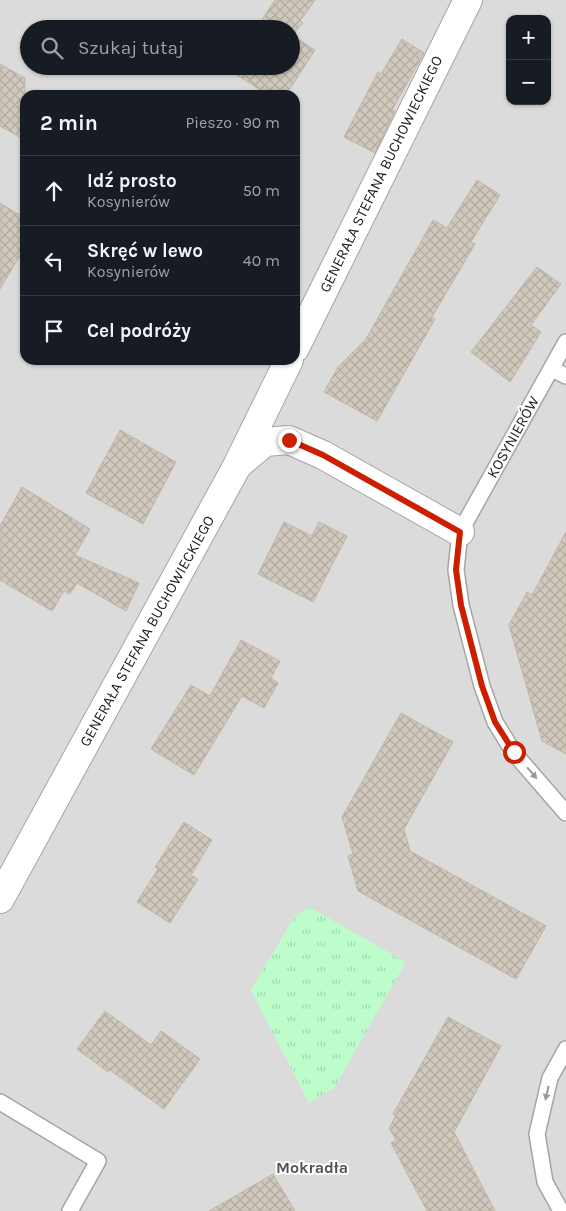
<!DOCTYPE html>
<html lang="pl">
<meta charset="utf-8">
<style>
body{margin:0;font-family:Karla,sans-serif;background:#242831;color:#f1f3f6}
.controls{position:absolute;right:15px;top:15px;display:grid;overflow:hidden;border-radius:10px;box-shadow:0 1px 4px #0004}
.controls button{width:45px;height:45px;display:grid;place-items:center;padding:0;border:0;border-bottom:1px solid #363941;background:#171b24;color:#f1f3f6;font:25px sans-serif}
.stop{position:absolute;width:15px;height:15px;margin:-11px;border:4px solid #cb1f00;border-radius:50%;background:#fff}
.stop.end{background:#cb1f00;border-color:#fff;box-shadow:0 1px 5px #0008}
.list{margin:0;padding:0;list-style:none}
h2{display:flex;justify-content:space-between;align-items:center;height:65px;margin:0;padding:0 20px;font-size:21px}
h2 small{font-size:16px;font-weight:400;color:#9ea1a6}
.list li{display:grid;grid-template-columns:32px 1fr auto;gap:15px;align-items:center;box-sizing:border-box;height:70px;padding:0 20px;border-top:1px solid #363941}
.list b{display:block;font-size:19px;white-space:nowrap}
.list p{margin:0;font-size:16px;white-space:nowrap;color:#9ea1a6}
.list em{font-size:16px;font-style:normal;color:#9ea1a6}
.icon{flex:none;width:28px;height:28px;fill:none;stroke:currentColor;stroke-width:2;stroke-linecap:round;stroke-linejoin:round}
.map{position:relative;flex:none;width:566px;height:1211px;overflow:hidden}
.search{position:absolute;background:#171b24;box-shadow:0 1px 4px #0004;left:20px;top:20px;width:280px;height:55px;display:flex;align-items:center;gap:12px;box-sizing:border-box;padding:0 18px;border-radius:28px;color:#9ea1a6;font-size:19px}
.panel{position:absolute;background:#171b24;box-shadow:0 1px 4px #0004;left:20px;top:90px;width:280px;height:275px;border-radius:15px}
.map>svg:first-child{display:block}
.residential{fill:#dcdbdb;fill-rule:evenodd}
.park{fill:url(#park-tufts)}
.building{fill:url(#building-cross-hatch);stroke:#c2b6a4}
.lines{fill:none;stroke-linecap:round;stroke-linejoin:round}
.service-casing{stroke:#a5a5a5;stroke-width:18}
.minor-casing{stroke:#a5a5a5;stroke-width:30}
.service{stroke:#fff;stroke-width:15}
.minor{stroke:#fff;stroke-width:28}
.oneway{fill:#9a9a9a}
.route{stroke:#cb1f00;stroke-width:6}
.labels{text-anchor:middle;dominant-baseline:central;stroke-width:4;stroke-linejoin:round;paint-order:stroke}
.street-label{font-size:15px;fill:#1e1e1e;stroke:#fff}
.neighbourhood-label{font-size:16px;font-weight:bold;fill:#515151;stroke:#fff}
</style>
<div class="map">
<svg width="566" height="1211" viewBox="0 0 566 1211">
<defs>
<pattern id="park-tufts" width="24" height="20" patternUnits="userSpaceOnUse" patternTransform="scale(1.25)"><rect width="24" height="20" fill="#bcfdcb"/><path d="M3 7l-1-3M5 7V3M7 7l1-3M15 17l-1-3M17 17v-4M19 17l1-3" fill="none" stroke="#a1d8ae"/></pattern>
<pattern id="building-cross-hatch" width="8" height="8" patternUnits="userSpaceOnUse" patternTransform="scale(1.25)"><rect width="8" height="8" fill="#d0c8bc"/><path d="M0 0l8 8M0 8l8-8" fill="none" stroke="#b2aba1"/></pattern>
</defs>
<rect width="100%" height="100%" fill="#f0ede3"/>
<path class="residential" d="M 0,0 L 566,0 L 566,1211 L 0,1211 ZM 510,19 L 547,19 L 547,101 L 510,101 ZM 29,29 L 291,29 L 291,66 L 29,66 ZM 25,95 L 295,95 L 295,360 L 25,360 Z"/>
<path class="park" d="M 309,907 L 406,962 L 334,1088 L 309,1103 L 251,990 L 294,917 Z"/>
<g class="building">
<path d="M 275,0 L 315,0 L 300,21 L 303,23 L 292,35 L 315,50 L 286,95 L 268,95 L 229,70 L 232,66 L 291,66 L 291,29 L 256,29 Z"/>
<path d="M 402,39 L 424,53 L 392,110 L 395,111 L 375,153 L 344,137 L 378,72 L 381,74 Z"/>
<path d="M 0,64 L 25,78 L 25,140 L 0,126 Z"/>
<path d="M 477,180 L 500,195 L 471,242 L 475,244 L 432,317 L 435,319 L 377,421 L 324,392 L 338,367 L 366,339 L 433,220 L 447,228 Z"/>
<path d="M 0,203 L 25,218 L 25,247 L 0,289 Z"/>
<path d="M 537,267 L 561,284 L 531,325 L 541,332 L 510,382 L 471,352 Z"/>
<path d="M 120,430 L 176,462 L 143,524 L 86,493 Z"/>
<path d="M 22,487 L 90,529 L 75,555 L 139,583 L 126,611 L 77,583 L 70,594 L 64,591 L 52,611 L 0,580 L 0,526 Z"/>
<path d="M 284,522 L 312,536 L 319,522 L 347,536 L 313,602 L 258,574 Z"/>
<path d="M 566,532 L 566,754 L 542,741 L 509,625 L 527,592 L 532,595 Z"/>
<path d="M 241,640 L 280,661 L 271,678 L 278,683 L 264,708 L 242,696 L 194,775 L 151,749 L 191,685 L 210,696 Z"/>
<path d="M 401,713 L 453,742 L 404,829 L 410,851 L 546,926 L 516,979 L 358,891 L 348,856 L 353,854 L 342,817 Z"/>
<path d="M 184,822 L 212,840 L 191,875 L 198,879 L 170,923 L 137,902 L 158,869 L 155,867 Z"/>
<path d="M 105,1011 L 151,1045 L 161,1031 L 200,1059 L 164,1109 L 110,1070 L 108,1072 L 77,1049 Z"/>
<path d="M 448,1017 L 501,1046 L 454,1132 L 495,1211 L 427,1211 L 391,1143 L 396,1140 L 389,1128 L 396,1115 L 393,1114 Z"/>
<path d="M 273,1174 L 295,1211 L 209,1211 Z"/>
</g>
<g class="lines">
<defs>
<g id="service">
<path d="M 566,342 L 460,532 L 456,570 L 461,605 L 482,686 L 495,722 L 514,753 L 566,813"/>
<path d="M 552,369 L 566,376"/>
<path d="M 0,1102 L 98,1161 L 70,1211"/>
<path d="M 561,1211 L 545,1182 L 537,1134 L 550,1078 L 566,1049"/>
</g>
<g id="minor">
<path d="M 295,348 L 468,0"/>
<path d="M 240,463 L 265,442 L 289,440 L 323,455 L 460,532"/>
<path d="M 0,899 L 237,466 L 289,360"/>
</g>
</defs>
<use href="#service" class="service-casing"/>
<use href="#minor" class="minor-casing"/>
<use href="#service" class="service"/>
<use href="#minor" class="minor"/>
</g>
<defs><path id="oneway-solid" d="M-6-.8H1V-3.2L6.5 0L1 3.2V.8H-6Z" transform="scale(1.25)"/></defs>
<g class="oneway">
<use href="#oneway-solid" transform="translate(532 773) rotate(49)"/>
<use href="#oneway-solid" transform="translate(547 1093) rotate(103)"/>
</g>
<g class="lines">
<path class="route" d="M 289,440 L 323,455 L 460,532 L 456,570 L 461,605 L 482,686 L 495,722 L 514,752"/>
</g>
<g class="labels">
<g class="street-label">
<text transform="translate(381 174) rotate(-64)">GENERAŁA STEFANA BUCHOWIECKIEGO</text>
<text transform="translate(513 437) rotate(-61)">KOSYNIERÓW</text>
<text transform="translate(147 631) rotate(-61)">GENERAŁA STEFANA BUCHOWIECKIEGO</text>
</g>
<g class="neighbourhood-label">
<text x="312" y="1167">Mokradła</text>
</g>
</g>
</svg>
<div class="controls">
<button>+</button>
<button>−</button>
</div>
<div class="stop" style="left:514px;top:752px"></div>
<div class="stop end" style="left:289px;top:440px"></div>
<div class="search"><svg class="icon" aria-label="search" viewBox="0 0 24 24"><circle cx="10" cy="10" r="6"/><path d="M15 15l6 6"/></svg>Szukaj tutaj</div>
<section class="panel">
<h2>2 min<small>Pieszo · 90 m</small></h2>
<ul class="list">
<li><svg class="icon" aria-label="ahead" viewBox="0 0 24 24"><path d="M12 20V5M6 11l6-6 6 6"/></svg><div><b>Idź prosto</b><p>Kosynierów</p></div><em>50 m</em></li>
<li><svg class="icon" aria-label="left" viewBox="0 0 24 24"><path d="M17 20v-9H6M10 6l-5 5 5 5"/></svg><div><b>Skręć w lewo</b><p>Kosynierów</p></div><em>40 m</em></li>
<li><svg class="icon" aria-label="arrive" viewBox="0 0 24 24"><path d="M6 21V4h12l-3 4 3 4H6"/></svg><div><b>Cel podróży</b></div></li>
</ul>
</section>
</div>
